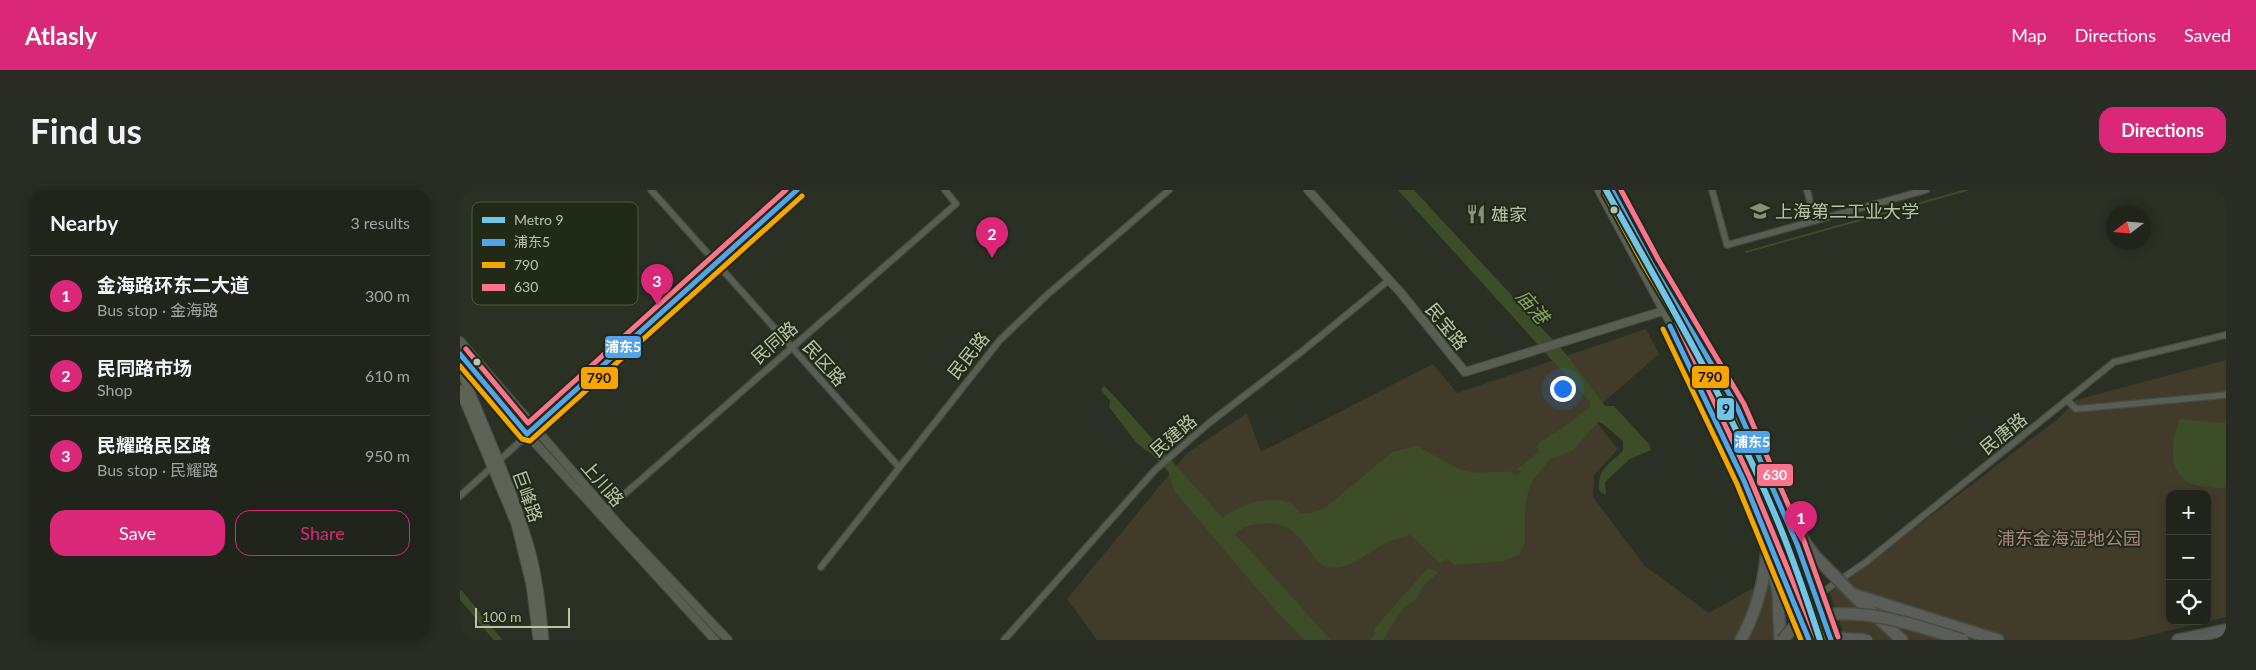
<!DOCTYPE html>
<meta charset="utf-8">
<style>
body{margin:0;font-family:Lato,"Noto Sans SC",sans-serif;background:#282c23;color:#f1f3f6}
.controls{position:absolute;right:15px;bottom:15px;display:grid;overflow:hidden;border-radius:10px;box-shadow:0 2px 12px #0003}
.controls button{width:45px;height:45px;display:grid;place-items:center;padding:0;border:0;border-bottom:1px solid #3d4139;background:#20241a;color:#f1f3f6;font:25px sans-serif}
.compass{position:absolute;left:1646px;top:15px;width:45px;height:45px;border-radius:50%;background:#20241a;box-shadow:0 2px 12px #0003;rotate:254deg}
.scale{position:absolute;left:15px;bottom:12px;width:95px;box-sizing:border-box;padding-left:5px;border:2px solid #b8c3ab;border-top:0;font-size:14px;line-height:18px;white-space:nowrap;color:#b8c3ab;-webkit-text-stroke:4px #212a17;paint-order:stroke}
.you{position:absolute;left:1102px;top:198px;width:18px;height:18px;margin:-12px;border:4px solid #fff;border-radius:50%;background:#1a73e8;box-shadow:0 0 0 8px #1a73e833}
.badge{display:grid;place-items:center;width:32px;height:32px;border-radius:50%;background:#db2777;color:#fff;font-size:16px;font-weight:700}
.pin{position:absolute;translate:-50% -41px;filter:drop-shadow(0 1px 2px #0008)}
.pin::after{content:'';position:absolute;top:26px;width:18px;height:15px;background:inherit;clip-path:polygon(0 0,100% 0,50% 100%)}
.list{margin:0;padding:0;list-style:none}
h2{display:flex;justify-content:space-between;align-items:center;height:65px;margin:0;padding:0 20px;font-size:21px}
h2 small{font-size:16px;font-weight:400;color:#a2a4a2}
.list li{display:grid;grid-template-columns:32px 1fr auto;gap:15px;align-items:center;box-sizing:border-box;height:80px;padding:0 20px;border-top:1px solid #3d4139}
.list b{display:block;font-size:19px;white-space:nowrap}
.list p{margin:0;font-size:16px;white-space:nowrap;color:#a2a4a2}
.list em{font-size:16px;font-style:normal;color:#a2a4a2}
.actions{display:flex;gap:10px;padding:15px 20px}
.actions a{flex:1;padding:11px 0;border:1px solid #db2777;border-radius:15px;text-align:center;font-size:18px;color:#db2777}
.actions .main{background:#db2777;color:#fff}
.icon{flex:none;width:28px;height:28px;fill:none;stroke:currentColor;stroke-width:2;stroke-linecap:round;stroke-linejoin:round}
.map{position:relative;flex:none;width:1766px;height:450px;overflow:hidden;border-radius:15px}
header{display:flex;align-items:center;gap:30px;box-sizing:border-box;height:70px;padding:0 25px;background:#db2777;color:#fff}
header strong{font-size:24px}
nav{display:flex;gap:28px;margin-inline-start:auto;font-size:18px}
.intro{display:flex;align-items:center;justify-content:space-between;box-sizing:border-box;height:120px;padding:0 30px}
h1{margin:0;font-size:35px}
.button{padding:12px 22px;border-radius:15px;background:#db2777;color:#fff;font-size:18px;font-weight:700}
main{display:flex;gap:30px;padding:0 30px}
aside{flex:1;background:#20241a;border-radius:15px;box-shadow:0 2px 12px #0003}
.map>svg:first-child{display:block}
.green{fill:#413c2a;fill-rule:evenodd}
.water{fill:#3c4d27}
.lines{fill:none;stroke-linecap:round;stroke-linejoin:round}
.stream{stroke:#3c4d27;stroke-width:2}
.canal{stroke:#3c4d27;stroke-width:7}
.minor-casing{stroke:#464b41;stroke-width:8}
.tertiary-casing{stroke:#464b41;stroke-width:10}
.secondary-casing{stroke:#464b41;stroke-width:11}
.primary-casing{stroke:#474d40;stroke-width:11}
.trunk-casing{stroke:#464c3f;stroke-width:12}
.motorway-casing{stroke:#464c3f;stroke-width:14}
.minor{stroke:#595e52;stroke-width:5.5}
.tertiary{stroke:#595e52;stroke-width:8}
.secondary{stroke:#5d6456;stroke-width:9}
.primary{stroke:#5b6155;stroke-width:9}
.trunk{stroke:#5b6056;stroke-width:10}
.motorway{stroke:#5b5e58;stroke-width:11}
.motorway-bridge-casing{stroke:#464c3f;stroke-width:14;stroke-linecap:butt}
.motorway-bridge{stroke:#5b5e58;stroke-width:11}
.bus-1-casing{stroke:#212a17;stroke-width:9}
.bus-2-casing{stroke:#212a17;stroke-width:9}
.bus-3-casing{stroke:#212a17;stroke-width:9}
.bus-1{stroke:#53a3e8;stroke-width:5}
.bus-2{stroke:#f7a600;stroke-width:5}
.bus-3{stroke:#fc738d;stroke-width:5}
.metro-1-casing{stroke:#212a17;stroke-width:10}
.metro-1{stroke:#71c5e8;stroke-width:6}
.bus-dot{fill:#b8c3ab;stroke:#212a17;stroke-width:2}
.labels{text-anchor:middle;dominant-baseline:central;stroke-width:4;stroke-linejoin:round;paint-order:stroke}
.poi-label{font-size:18px;fill:#b8c3ab;stroke:#212a17;text-anchor:start}
.street-label{font-size:18px;fill:#b8c3ab;stroke:#212a17}
.park-label{font-size:18px;fill:#a98581;stroke:#212a17}
.water-label{font-size:19px;font-style:italic;fill:#88a462;stroke:#212a17}
.key{fill:#212a17;stroke:#4e5843;stroke-width:1}
.key-label{font-size:14px;fill:#b8c3ab}
.line-badge{stroke:#212a17;stroke-width:2}
.badge-label{font-size:14px;text-anchor:middle;font-weight:bold;fill:#fff}
.pale-badge-label{font-size:14px;text-anchor:middle;font-weight:bold;fill:#111}
</style>
<header>
<strong>Atlasly</strong>
<nav><a>Map</a><a>Directions</a><a>Saved</a></nav>
</header>
<div class="intro"><h1>Find us</h1><a class="button">Directions</a></div>
<main>
<aside>
<h2>Nearby<small>3 results</small></h2>
<ul class="list">
<li><span class="badge">1</span><div><b>金海路环东二大道</b><p>Bus stop · 金海路</p></div><em>300 m</em></li>
<li><span class="badge">2</span><div><b>民同路市场</b><p>Shop</p></div><em>610 m</em></li>
<li><span class="badge">3</span><div><b>民耀路民区路</b><p>Bus stop · 民耀路</p></div><em>950 m</em></li>
</ul>
<div class="actions"><a class="main">Save</a><a>Share</a></div>
</aside>
<div class="map">
<svg width="1766" height="450" viewBox="0 0 1766 450">
<rect width="100%" height="100%" fill="#2a3023"/>
<g class="green">
<path d="M 1186,139 L 1199,164 L 1130,224 L 1158,259 L 1134,285 L 1133,307 L 1185,376 L 1249,423 L 1309,389 L 1327,450 L 637,450 L 607,409 L 727,263 L 787,223 L 801,262 L 973,174 L 997,203 Z"/>
<path d="M 1766,170 L 1766,427 L 1670,450 L 1386,450 L 1370,403 L 1599,228 L 1616,210 ZM 1710,304 L 1747,304 L 1747,431 L 1710,431 Z"/>
</g>
<g class="water">
<path d="M 938,0 L 954,0 L 1106,164 L 1145,216 L 1154,216 L 1189,254 L 1191,260 L 1170,269 L 1145,292 L 1146,305 L 1139,301 C 1137,280 1148,275 1163,261 L 1163,251 L 1143,234 L 1138,232 L 1112,261 L 1090,269 L 1073,290 L 1068,302 L 1065,320 L 1065,352 L 1059,365 L 1044,371 L 994,375 L 987,369 L 980,373 L 950,345 C 943,348 935,349 928,352 C 911,360 892,378 873,378 C 846,377 846,326 799,334 C 789,335 783,337 775,344 L 871,450 L 844,450 L 810,414 L 715,302 L 708,281 L 691,263 L 685,260 L 676,252 L 649,217 L 650,211 L 641,200 L 644,196 L 656,208 L 762,327 C 780,316 808,304 830,313 C 834,315 838,321 842,323 C 850,325 859,320 865,318 L 932,262 L 957,256 L 999,279 L 1015,283 L 1051,281 L 1054,285 L 1060,284 L 1061,281 L 1057,279 L 1079,262 L 1077,257 L 1080,252 L 1101,239 L 1130,217 L 1130,212 Z"/>
<path d="M 1719,229 L 1766,233 L 1766,297 C 1760,299 1753,298 1747,297 C 1706,294 1710,259 1719,229 Z"/>
<path d="M 968,378 L 979,382 L 965,394 L 956,409 L 943,418 L 923,450 L 910,450 L 916,443 L 914,439 Z"/>
</g>
<g class="lines">
<path class="stream" d="M 1286,62 L 1507,0"/>
<path class="canal" d="M 0,404 L 38,450"/>
<defs>
<g id="minor">
<path d="M 191,0 L 438,276"/>
<path d="M 1252,0 L 1267,55 L 1466,0"/>
<path d="M 1347,0 L 1355,31"/>
<path d="M 1608,211 L 1616,219 L 1766,205"/>
<path d="M 0,306 L 75,238"/>
<path d="M 144,322 L 496,14 L 485,0"/>
<path d="M 361,377 L 540,150 L 587,105 L 709,0"/>
<path d="M 1357,406 L 1406,372 L 1654,172 L 1766,145"/>
<path d="M 544,450 L 695,280 L 749,233 L 840,163 L 929,90"/>
</g>
<g id="tertiary">
<path d="M 848,0 L 941,103 L 1005,182 L 1203,121"/>
<path d="M 0,151 L 159,335 L 268,450"/>
<path d="M 0,164 L 63,240 L 255,450"/>
<path d="M 75,238 L 337,0"/>
</g>
<g id="secondary">
<path d="M 0,178 C 24,237 51,295 69,356 C 78,386 81,419 84,450"/>
<path d="M 0,200 L 56,334 L 71,395 L 78,450"/>
</g>
<g id="primary">
<path d="M 1237,150 L 1277,217 L 1308,287"/>
<path d="M 1233,182 L 1299,324"/>
<path d="M 1331,340 L 1357,406 L 1371,450"/>
<path d="M 1307,343 L 1336,415"/>
</g>
<g id="trunk">
<path d="M 1140,0 L 1268,238 L 1324,367 L 1353,450"/>
<path d="M 1149,0 L 1266,212 L 1294,270"/>
<path d="M 1312,313 L 1332,361 L 1364,450"/>
</g>
<g id="motorway">
<path d="M 1310,369 L 1318,402 L 1320,450"/>
<path d="M 1392,404 L 1538,450"/>
<path d="M 1394,406 L 1442,450"/>
<path d="M 1281,450 C 1297,420 1305,391 1307,358"/>
<path d="M 1718,450 L 1766,440"/>
</g>
</defs>
<use href="#minor" class="minor-casing"/>
<use href="#tertiary" class="tertiary-casing"/>
<use href="#secondary" class="secondary-casing"/>
<use href="#primary" class="primary-casing"/>
<use href="#trunk" class="trunk-casing"/>
<use href="#motorway" class="motorway-casing"/>
<use href="#minor" class="minor"/>
<use href="#tertiary" class="tertiary"/>
<use href="#secondary" class="secondary"/>
<use href="#primary" class="primary"/>
<use href="#trunk" class="trunk"/>
<use href="#motorway" class="motorway"/>
<defs>
<g id="motorway-bridge">
<path d="M 1290,263 L 1317,316 L 1355,366 L 1392,404"/>
<path d="M 1299,307 L 1307,358"/>
<path d="M 1323,450 C 1329,441 1337,432 1348,427 C 1353,425 1359,425 1363,425 C 1411,419 1458,436 1503,450"/>
<path d="M 1359,450 L 1376,448 L 1407,450"/>
</g>
</defs>
<use href="#motorway-bridge" class="motorway-bridge-casing"/>
<use href="#motorway-bridge" class="motorway-bridge"/>
<defs>
<g id="bus-1">
<path d="M 1152,0 L 1191,73 L 1277,217 L 1337,354 L 1371,450"/>
<path d="M 1210,136 L 1284,291 L 1349,450"/>
<path d="M 0,164 L 67,244 L 337,0"/>
</g>
<g id="bus-2">
<path d="M 1145,4 L 1185,77 L 1270,220 L 1330,357 L 1363,450"/>
<path d="M 1203,139 L 1277,294 L 1341,450"/>
<path d="M 0,176 L 62,249 L 70,251 L 342,6"/>
</g>
<g id="bus-3">
<path d="M 1161,0 L 1198,69 L 1284,214 L 1344,351 L 1378,447"/>
<path d="M 1217,133 L 1290,288 L 1356,447"/>
<path d="M 6,159 L 68,233 L 326,0"/>
</g>
</defs>
<use href="#bus-1" class="bus-1-casing"/>
<use href="#bus-2" class="bus-2-casing"/>
<use href="#bus-3" class="bus-3-casing"/>
<use href="#bus-1" class="bus-1"/>
<use href="#bus-2" class="bus-2"/>
<use href="#bus-3" class="bus-3"/>
<defs>
<path id="metro-1" d="M 1146,0 C 1207,109 1270,217 1318,332 C 1334,371 1347,410 1360,450"/>
</defs>
<use href="#metro-1" class="metro-1-casing"/>
<use href="#metro-1" class="metro-1"/>
</g>
<defs>
<symbol id="university-bare" viewBox="-9 -9 18 18"><path d="M0-5L7-2L0 1L-7-2ZM-4 1L0 2.5L4 1V4Q0 6-4 4Z" fill="#86907b" stroke="#212a17" stroke-width="2.5" paint-order="stroke"/></symbol>
<symbol id="restaurant-bare" viewBox="-9 -9 18 18"><path d="M-5-6h1v4h1v-4h1v4h1v-4h1v5L-1.5 .5V6h-2V.5L-5-1ZM5-6V6H3V1.5H1.5Q1.5-4 5-6Z" fill="#86907b" stroke="#212a17" stroke-width="2.5" paint-order="stroke"/></symbol>
</defs>
<g fill-rule="evenodd">
<use href="#university-bare" x="1286" y="7" width="28" height="28"/>
<use href="#restaurant-bare" x="1002" y="10" width="28" height="28"/>
</g>
<g class="bus-dot">
<circle cx="1154" cy="20" r="4.5"/>
<circle cx="17" cy="172" r="4.5"/>
</g>
<g class="labels">
<g class="poi-label">
<text x="1315" y="21">上海第二工业大学</text>
<text x="1031" y="24">雄家</text>
</g>
<g class="street-label">
<text transform="translate(987 136) rotate(51)">民宝路</text>
<text transform="translate(314 152) rotate(-41)">民同路</text>
<text transform="translate(508 165) rotate(-51)">民民路</text>
<text transform="translate(365 173) rotate(48)">民区路</text>
<text transform="translate(1543 243) rotate(-39)">民唐路</text>
<text transform="translate(713 245) rotate(-41)">民建路</text>
<text transform="translate(143 293) rotate(49)">上川路</text>
<text transform="translate(68 306) rotate(70)">巨峰路</text>
</g>
<g class="park-label">
<text x="1609" y="348">浦东金海湿地公园</text>
</g>
<g class="water-label">
<text transform="translate(1073 116) rotate(49)">庙港</text>
</g>
</g>
<rect x="12" y="12" width="166" height="103" rx="8" class="key"/>
<rect x="22" y="27" width="23" height="6" fill="#71c5e8"/>
<rect x="22" y="49" width="23" height="7" fill="#53a3e8"/>
<rect x="22" y="72" width="23" height="6" fill="#f7a600"/>
<rect x="22" y="94" width="23" height="7" fill="#fc738d"/>
<g class="key-label">
<text x="54" y="35">Metro 9</text>
<text x="54" y="57">浦东5</text>
<text x="54" y="80">790</text>
<text x="54" y="102">630</text>
</g>
<g class="line-badge">
<rect x="144" y="145" width="38" height="24" rx="5" fill="#53a3e8"/>
<rect x="1231" y="175" width="39" height="24" rx="5" fill="#f7a600"/>
<rect x="120" y="176" width="39" height="24" rx="5" fill="#f7a600"/>
<rect x="1256" y="207" width="19" height="24" rx="5" fill="#71c5e8"/>
<rect x="1273" y="240" width="38" height="24" rx="5" fill="#53a3e8"/>
<rect x="1296" y="273" width="38" height="24" rx="5" fill="#fc738d"/>
</g>
<g class="badge-label">
<text x="163" y="162">浦东5</text>
<text x="1292" y="257">浦东5</text>
<text x="1315" y="290">630</text>
</g>
<g class="pale-badge-label">
<text x="1250" y="192">790</text>
<text x="139" y="193">790</text>
<text x="1266" y="224">9</text>
</g>
</svg>
<div class="controls">
<button>+</button>
<button>−</button>
<button><svg class="icon" aria-label="locate" viewBox="0 0 24 24"><circle cx="12" cy="12" r="6"/><path d="M12 2v4M12 18v4M2 12h4M18 12h4"/></svg></button>
</div>
<svg class="compass" viewBox="-18 -18 36 36"><path d="M0-13l5 13h-10z" fill="#e53935"/><path d="M0 13l5-13h-10z" fill="#a2a4a2"/></svg>
<div class="scale">100 m</div>
<div class="you"></div>
<div class="pin badge" style="left:1341px;top:352px">1</div>
<div class="pin badge" style="left:532px;top:68px">2</div>
<div class="pin badge" style="left:197px;top:115px">3</div>
</div>
</main>
